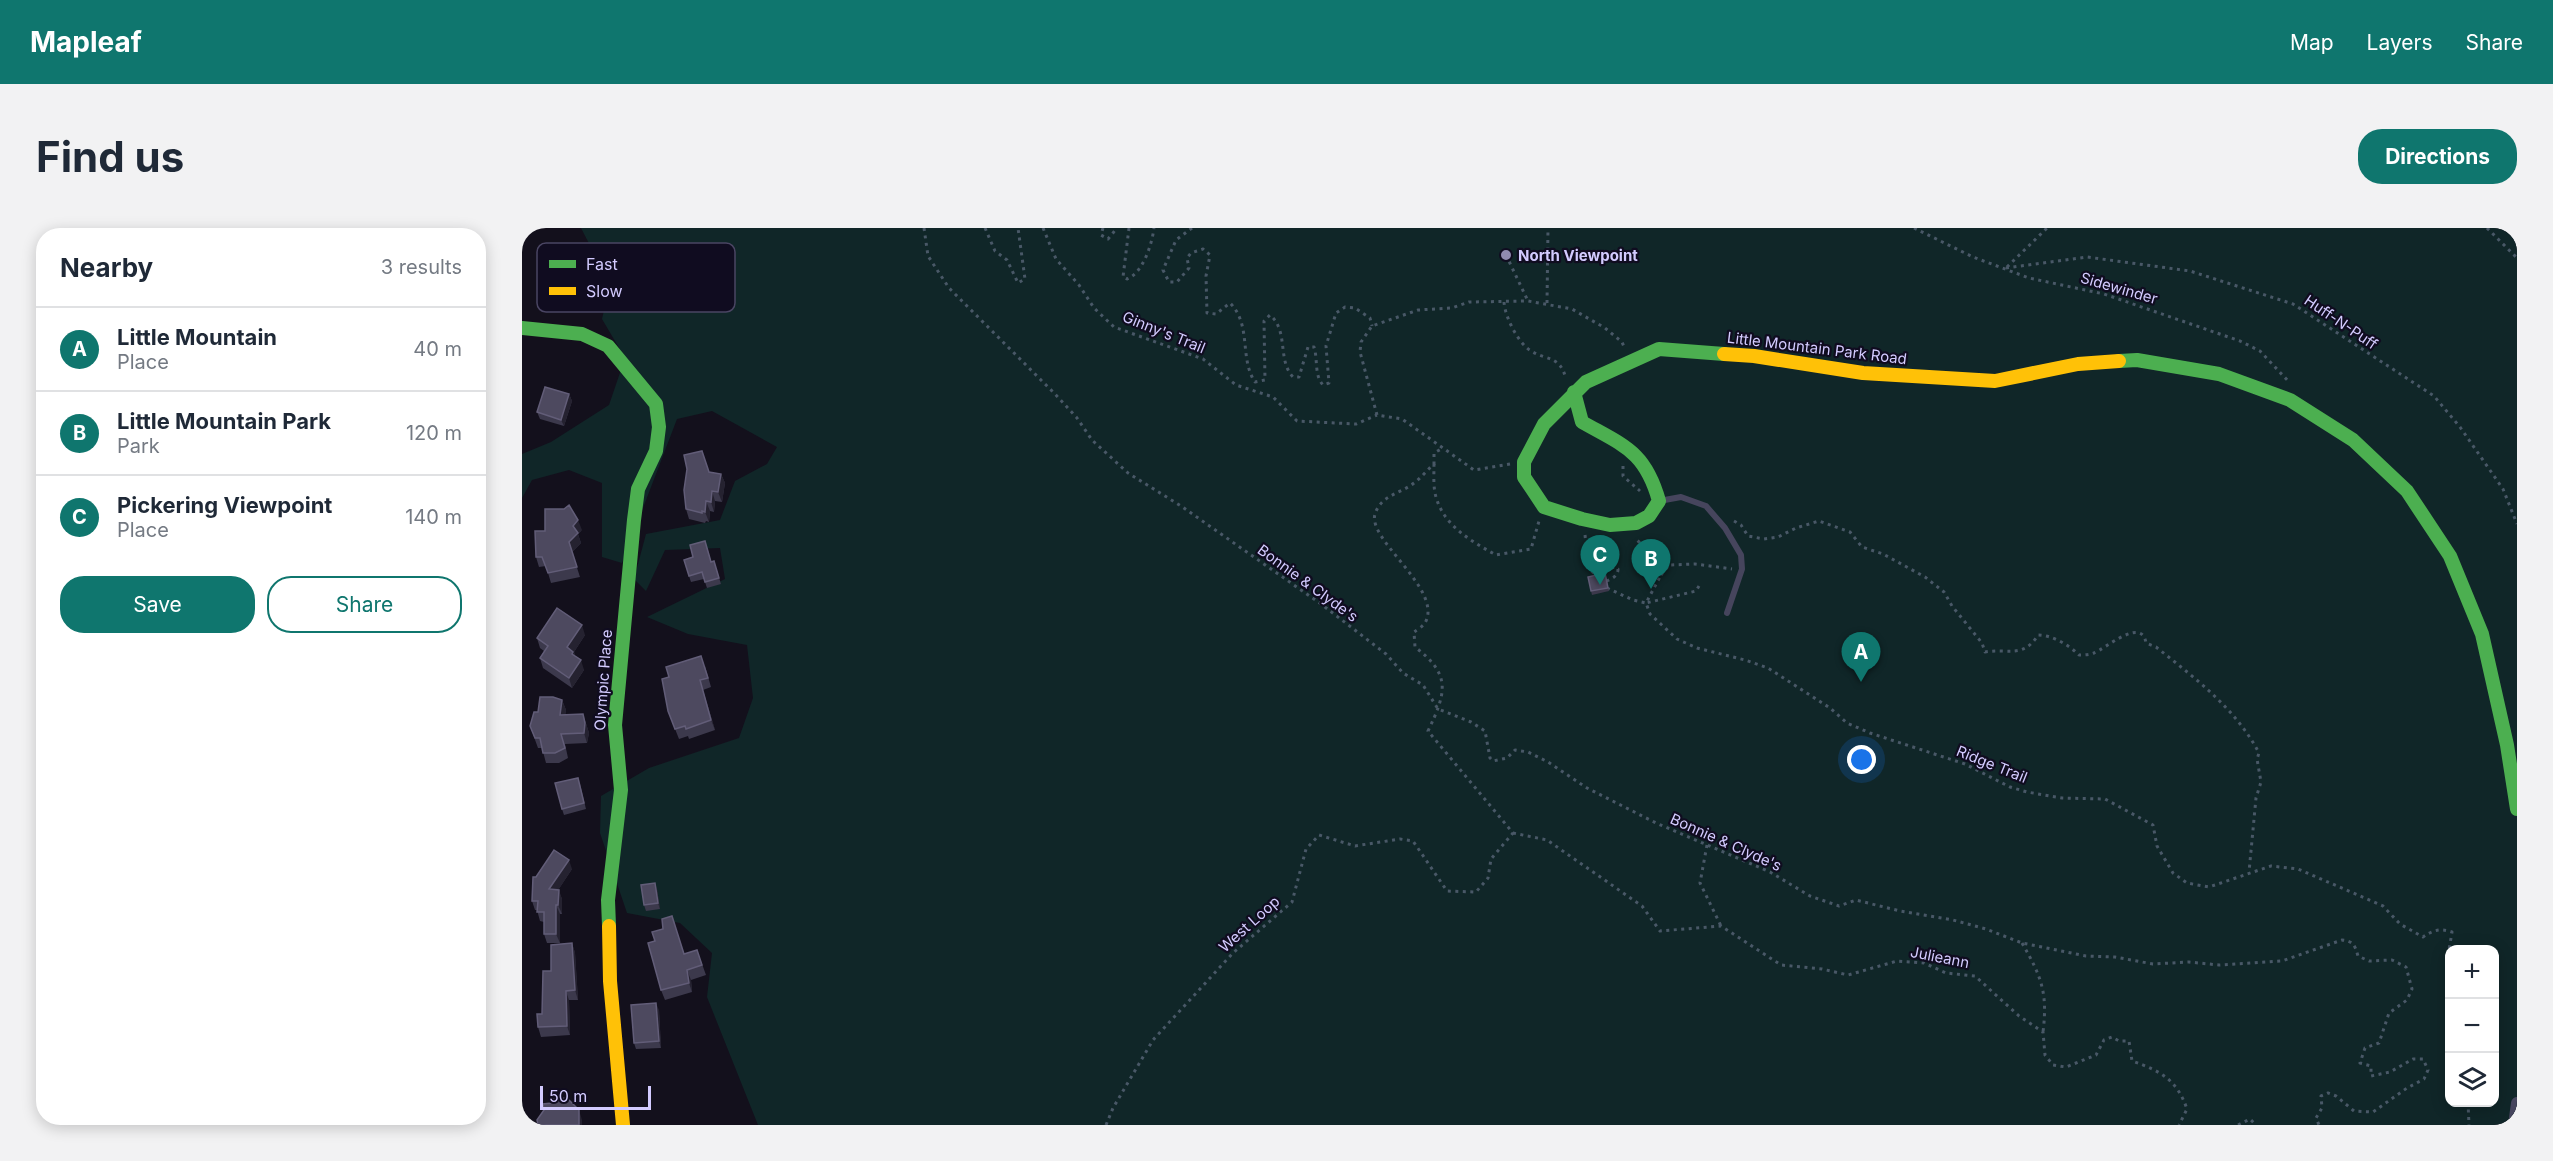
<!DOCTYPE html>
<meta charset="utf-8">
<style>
body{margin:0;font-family:Inter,sans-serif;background:#f2f2f3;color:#1f2937}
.controls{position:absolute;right:18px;bottom:18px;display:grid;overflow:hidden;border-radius:12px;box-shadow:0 3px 15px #0003}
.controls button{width:54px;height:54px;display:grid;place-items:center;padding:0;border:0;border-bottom:2px solid #e0e1e3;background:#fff;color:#1f2937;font:30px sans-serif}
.scale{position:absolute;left:18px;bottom:15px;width:111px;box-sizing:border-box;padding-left:6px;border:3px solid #d3cbff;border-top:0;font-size:16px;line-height:21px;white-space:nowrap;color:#d3cbff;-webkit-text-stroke:4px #100c20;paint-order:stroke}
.you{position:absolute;left:1340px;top:532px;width:21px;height:21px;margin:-15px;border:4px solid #fff;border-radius:50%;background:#1a73e8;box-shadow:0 0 0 9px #1a73e833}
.badge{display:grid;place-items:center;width:39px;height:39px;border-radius:50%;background:#0f766e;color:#fff;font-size:20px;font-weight:700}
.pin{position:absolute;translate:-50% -50px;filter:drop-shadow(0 2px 3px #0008)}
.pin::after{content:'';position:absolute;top:32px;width:21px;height:18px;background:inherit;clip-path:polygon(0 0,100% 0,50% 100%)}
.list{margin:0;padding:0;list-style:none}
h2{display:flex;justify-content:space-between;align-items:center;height:78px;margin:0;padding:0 24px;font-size:26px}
h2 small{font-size:20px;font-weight:400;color:#747a83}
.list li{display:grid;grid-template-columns:39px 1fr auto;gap:18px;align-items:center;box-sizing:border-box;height:84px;padding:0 24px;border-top:2px solid #e0e1e3}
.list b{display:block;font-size:22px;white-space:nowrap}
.list p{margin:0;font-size:20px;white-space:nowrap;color:#747a83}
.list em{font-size:20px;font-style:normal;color:#747a83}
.actions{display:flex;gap:12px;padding:18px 24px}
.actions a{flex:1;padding:14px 0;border:2px solid #0f766e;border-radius:24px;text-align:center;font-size:21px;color:#0f766e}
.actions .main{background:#0f766e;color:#fff}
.icon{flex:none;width:33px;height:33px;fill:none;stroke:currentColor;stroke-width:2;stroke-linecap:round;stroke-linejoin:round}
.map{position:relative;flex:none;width:1995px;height:897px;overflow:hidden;border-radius:24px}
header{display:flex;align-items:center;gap:36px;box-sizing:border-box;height:84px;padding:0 30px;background:#0f766e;color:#fff}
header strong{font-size:28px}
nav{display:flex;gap:33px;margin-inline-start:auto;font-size:21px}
.intro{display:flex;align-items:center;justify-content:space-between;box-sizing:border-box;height:144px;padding:0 36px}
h1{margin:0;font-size:42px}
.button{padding:15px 27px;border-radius:24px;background:#0f766e;color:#fff;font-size:21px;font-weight:700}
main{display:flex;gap:36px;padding:0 36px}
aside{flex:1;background:#fff;border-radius:24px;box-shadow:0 3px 15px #0003}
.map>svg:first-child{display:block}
.green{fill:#102628;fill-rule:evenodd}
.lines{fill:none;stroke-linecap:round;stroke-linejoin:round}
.path{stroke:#495867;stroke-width:3;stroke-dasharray:3 4.5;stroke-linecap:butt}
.lane{stroke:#46455d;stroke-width:6}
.street{stroke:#46455d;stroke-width:12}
.fast{stroke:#4caf50;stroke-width:14}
.slow{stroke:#ffc107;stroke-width:14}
.wall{fill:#3c394c}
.shaded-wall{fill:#252230}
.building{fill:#4d495f;stroke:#625d78;stroke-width:1.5}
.poi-dot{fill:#908ab0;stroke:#100c20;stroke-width:2}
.labels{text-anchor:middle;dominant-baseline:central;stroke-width:4.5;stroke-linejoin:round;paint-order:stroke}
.poi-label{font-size:15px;font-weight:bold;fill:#d3cbff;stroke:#100c20;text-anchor:start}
.street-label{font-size:15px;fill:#d3cbff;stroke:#100c20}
.key{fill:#100c20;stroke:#4a4563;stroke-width:1.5}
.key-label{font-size:16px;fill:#d3cbff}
</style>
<header>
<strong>Mapleaf</strong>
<nav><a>Map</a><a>Layers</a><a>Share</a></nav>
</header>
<div class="intro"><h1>Find us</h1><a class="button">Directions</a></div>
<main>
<aside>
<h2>Nearby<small>3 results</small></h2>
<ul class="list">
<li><span class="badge">A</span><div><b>Little Mountain</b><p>Place</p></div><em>40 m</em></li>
<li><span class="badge">B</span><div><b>Little Mountain Park</b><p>Park</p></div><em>120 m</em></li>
<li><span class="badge">C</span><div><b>Pickering Viewpoint</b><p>Place</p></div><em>140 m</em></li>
</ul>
<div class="actions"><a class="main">Save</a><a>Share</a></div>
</aside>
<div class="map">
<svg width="1995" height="897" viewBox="0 0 1995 897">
<rect width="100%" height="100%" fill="#13101c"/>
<path class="green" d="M 59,0 L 1995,0 L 1995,897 L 236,897 L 185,769 L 190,725 L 158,695 L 105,685 L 78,605 L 79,568 L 127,540 L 217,510 L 231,470 L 225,417 L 166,406 L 125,389 L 203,351 L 198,320 L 143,322 L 124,363 L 112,351 L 124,306 L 198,292 L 213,253 L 245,236 L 255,219 L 190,183 L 155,191 L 100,335 L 80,329 L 80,255 L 47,242 L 10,252 L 0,270 L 0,226 L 29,214 L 87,177 L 103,130 L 80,91 L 88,56 ZM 1928,722 L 1972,722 L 1972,874 L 1928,874 Z"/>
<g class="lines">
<g class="path">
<path d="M 402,0 L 406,28 L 427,60 L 533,166 L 555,190 L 570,212 L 606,245 L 659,278 L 799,376 L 864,426 L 881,445 L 901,457 L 916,481 L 949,494 L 963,503 L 968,530 L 971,533 L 985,530 L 993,522 L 1006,524 L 1026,534 L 1065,560 L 1134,595 L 1248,644 L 1288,668 L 1317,678 L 1334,672 L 1378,683 L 1431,692 L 1464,701 L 1500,715 L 1564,728 L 1593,729 L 1631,736 L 1667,734 L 1697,737 L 1760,733 L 1820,712 C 1831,713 1833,717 1836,728 L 1847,733 L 1870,732 L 1884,739 L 1890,761 L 1885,772 L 1867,785 L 1857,815 L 1843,820 L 1838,835 L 1849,838 L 1849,848 L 1868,844 L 1891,831 L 1901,831 L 1906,842 L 1902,851 L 1885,860 L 1851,884 L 1832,883 L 1814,868 L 1806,865 L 1799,868 L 1800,880 L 1794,890 L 1797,897"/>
<path d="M 463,0 L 473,23 L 485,32 L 496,55 L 503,51 L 496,0"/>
<path d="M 521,0 L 534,31 L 557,57 L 572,80 L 592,99 L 681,131 L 714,157 L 751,169 L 775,193 L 834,196 L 855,187"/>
<path d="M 581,0 L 579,7 L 586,11 L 595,0"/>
<path d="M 607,0 L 601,49 L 605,51 C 621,45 630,16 632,0"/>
<path d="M 670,0 L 654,12 L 641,42 L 647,54 L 655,54 L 667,40 L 665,30 L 669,25 L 681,21 L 688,27 L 684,48 L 685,85 L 694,86 L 708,75 C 730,97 717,130 733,154 L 743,152 L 742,93 L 748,87 C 767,103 755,132 771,149 L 777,149 L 786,119 L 792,119 C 796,131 792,147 801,157 L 807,155 L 804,118 L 814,85 L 823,79 L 833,80 L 848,90 L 850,98"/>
<path d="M 1392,0 L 1451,29 L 1507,50 L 1582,66 L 1718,113 L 1738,123 L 1768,155"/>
<path d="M 1965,0 L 1995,30"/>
<path d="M 984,27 L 1006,73"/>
<path d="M 1485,39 L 1525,0"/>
<path d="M 1484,40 L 1565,29 L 1668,43 L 1771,76 L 1912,168 L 1938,199 L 1981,261 L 1995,296"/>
<path d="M 982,74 C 983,89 996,115 1009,123 C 1025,133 1038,127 1044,151"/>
<path d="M 1025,75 L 1026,0"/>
<path d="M 912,236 C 912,246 911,259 914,269 C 922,298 949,313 974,327 L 1009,321 L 1017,293"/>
<path d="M 988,236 L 952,242 L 880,191 L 855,187 L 838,124 L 839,114 L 850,98 L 896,82 L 930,80 L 947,74 L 1006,73 L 1050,81 L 1083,100 L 1100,114 L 1103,121"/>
<path d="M 1101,238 L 1101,248 L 1118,263"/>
<path d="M 1212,293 L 1219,297 L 1226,308 L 1242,311 L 1256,309 L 1274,300 L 1297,293 L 1328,304 L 1340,319 L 1361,326 L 1403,349 L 1422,364 L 1430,378 L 1460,415 L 1463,424 C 1486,420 1501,431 1516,407 C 1530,407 1547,417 1557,427 C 1562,427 1567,427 1572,425 C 1583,421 1620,388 1624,415 L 1634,419 C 1673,450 1714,481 1737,525 L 1735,531 L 1739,554 L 1734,570 L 1727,644"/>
<path d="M 1063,307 L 1067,341 L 1074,347 L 1092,339 L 1096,341 C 1096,349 1089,351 1082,354"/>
<path d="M 1139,347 L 1147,337 L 1173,336 L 1210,341"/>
<path d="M 1177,358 L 1174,363 L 1124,375 L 1128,386 L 1155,411 L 1175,420 L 1223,432 L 1246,440 L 1308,480 L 1325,495 L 1348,505 L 1443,536 L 1488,559 L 1505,564 L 1540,570 L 1583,571 L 1631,597 L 1635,618 L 1651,645 L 1665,655 L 1687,659 L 1749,638 L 1776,641 L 1861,678 L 1878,696 L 1901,709 C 1911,702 1918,700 1930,704 L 1926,728 L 1928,738"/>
<path d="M 1085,360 L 1111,372 L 1124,375 L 1139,347 L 1122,319 L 1113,310"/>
<path d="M 991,605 L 1025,612 L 1120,678 L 1138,703 L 1199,698 L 1259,737 L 1300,741 L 1326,747 L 1375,733 L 1402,735 L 1424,745 L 1453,748 L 1497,788 L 1521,804 L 1523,827 L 1531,837 L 1544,839 L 1574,827 L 1582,812 L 1590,809 L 1597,813 L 1607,813 L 1610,833 C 1639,843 1655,852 1665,881 L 1657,897"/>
<path d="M 1185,617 L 1178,655 L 1199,698"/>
<path d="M 1500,715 C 1519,748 1526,764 1521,804"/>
<path d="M 1946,874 L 1947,897"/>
<path d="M 584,897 L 591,880 L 631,812 L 711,725 L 770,674 L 784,621 L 797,607 L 833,618 L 878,611 L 891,613 L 925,663 L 954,664 L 966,650 L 969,631 L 991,605 L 906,503 C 924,465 930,447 893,419 L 892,404 C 895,402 901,398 903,395 C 922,362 845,312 853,286 C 859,267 878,266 892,255 C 899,250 905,242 912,236 L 912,225 L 921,220"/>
<path d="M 1716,897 L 1728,891 L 1734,897"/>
</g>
<path class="lane" d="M 1137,273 L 1159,269 L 1184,278 L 1203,300 L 1219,327 L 1220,341 L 1205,385"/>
<path class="street" d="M 1992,897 L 1995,875"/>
<g class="fast">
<path d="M 0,100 L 60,106 L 86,118 L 134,176 L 137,199 L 134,223 L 116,261 L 112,292 L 93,497 L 99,562 L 86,672 L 87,698"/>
<path d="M 1597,133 L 1615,132 L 1697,146 L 1768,172 L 1831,212 L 1885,263 L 1928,328 L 1960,406 L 1985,517 L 1995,581"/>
<path d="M 1052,164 L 1060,194 C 1102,218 1123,223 1137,273 L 1127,288 L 1114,295 L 1088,297 L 1060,291 L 1022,279 L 1002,249 L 1002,234 L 1022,196 L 1064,154 L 1137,121 L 1202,126"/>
</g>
<g class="slow">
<path d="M 1202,126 L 1232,128 L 1341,145 L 1473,153 L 1556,136 L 1597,133"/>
<path d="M 87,698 L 88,753 L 101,897"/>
</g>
</g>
<g class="wall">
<path d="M 47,166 L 50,173 L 42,198 L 18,191 L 15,184 Z"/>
<path d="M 187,244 L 199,246 L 203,255 L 200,274 L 193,273 L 192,284 L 188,283 L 187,294 L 184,293 L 183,295 L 167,291 L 164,281 Z"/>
<path d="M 60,302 L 56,306 L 59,315 L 50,324 L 58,349 L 29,355 L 24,338 L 17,339 L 14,329 Z"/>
<path d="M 183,313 L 189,333 L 192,333 L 199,356 L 185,360 L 182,351 L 169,354 L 167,348 L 171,329 Z"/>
<path d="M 1084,349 L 1087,363 L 1070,367 L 1069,363 Z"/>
<path d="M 63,407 L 52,424 L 53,428 L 62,442 L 50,460 L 21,440 L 18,430 L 22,423 L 18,420 L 15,410 Z"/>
<path d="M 183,438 L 189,459 L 181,462 L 193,502 L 167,511 L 166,508 L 157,511 L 146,483 Z"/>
<path d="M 40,472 L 44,482 L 43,487 L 61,486 L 67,505 L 65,515 L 43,516 L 46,530 L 37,535 L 24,535 L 20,520 L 16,520 L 8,498 L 16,484 Z"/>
<path d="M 58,556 L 64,581 L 42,587 L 40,581 Z"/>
<path d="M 50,641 L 36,662 L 40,671 L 40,686 L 38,686 L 38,715 L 25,715 L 22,706 L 22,694 L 18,693 L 15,682 L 13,682 L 10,673 L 14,649 Z"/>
<path d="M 135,661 L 138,681 L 124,683 L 122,677 Z"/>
<path d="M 133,713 L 163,726 L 175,722 L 184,747 L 169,752 L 170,764 L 143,772 L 139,762 Z"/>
<path d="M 50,715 L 53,725 L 56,772 L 47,772 L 48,807 L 19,809 L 16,799 L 20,786 L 29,743 Z"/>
<path d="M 137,782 L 139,820 L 114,821 L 112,815 Z"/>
</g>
<g class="shaded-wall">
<path d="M 47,166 L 50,173 L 42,198 L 39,192 Z"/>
<path d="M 199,246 L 203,255 L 200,274 L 196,264 Z"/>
<path d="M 190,263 L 193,273 L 192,284 L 189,274 Z"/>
<path d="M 184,273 L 188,283 L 187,294 L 183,284 Z"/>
<path d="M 56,292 L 60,302 L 56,306 L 59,315 L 50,324 L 58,349 L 47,314 L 51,298 Z"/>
<path d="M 60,397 L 63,407 L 52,424 L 55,434 L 45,419 Z"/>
<path d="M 59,432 L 62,442 L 50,460 L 47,450 Z"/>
<path d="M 178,452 L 193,502 L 189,492 Z"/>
<path d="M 40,472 L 44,482 L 42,497 L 38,487 Z"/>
<path d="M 61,486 L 67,505 L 65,515 L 62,505 Z"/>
<path d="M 47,632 L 50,641 L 31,670 L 27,661 Z"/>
<path d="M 133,655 L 135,661 L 138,681 L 136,675 Z"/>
<path d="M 37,662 L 40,671 L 40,686 L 36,677 Z"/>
<path d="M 34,677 L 38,686 L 38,715 L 34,706 Z"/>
<path d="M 50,715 L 53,725 L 56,772 L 53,762 Z"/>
<path d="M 165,742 L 169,752 L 170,764 L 167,755 Z"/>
<path d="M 44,763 L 47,772 L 48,807 L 45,798 Z"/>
<path d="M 134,775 L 137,782 L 139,820 L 137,813 Z"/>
<path d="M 57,882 L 60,892 L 60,897 L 57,897 Z"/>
</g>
<g class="building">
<path d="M 23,159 L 47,166 L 39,192 L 15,184 Z"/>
<path d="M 180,223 L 187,244 L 199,246 L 196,264 L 190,263 L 189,274 L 184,273 L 183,284 L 180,283 L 180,285 L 164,281 L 162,262 L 165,241 L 162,227 Z"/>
<path d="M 47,277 L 56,292 L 51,298 L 56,305 L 47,314 L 55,339 L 26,345 L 20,329 L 14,329 L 13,303 L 23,303 L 23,281 L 42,281 Z"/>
<path d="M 183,313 L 189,334 L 192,333 L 197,350 L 183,354 L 180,344 L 167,348 L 162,332 L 171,329 L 168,317 Z"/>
<path d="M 1083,345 L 1086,360 L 1069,363 L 1066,349 Z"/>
<path d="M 35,380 L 60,397 L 45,419 L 51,424 L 50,426 L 59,432 L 47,450 L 18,430 L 26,418 L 15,410 Z"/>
<path d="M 179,428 L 186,450 L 178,452 L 189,492 L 164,501 L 163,498 L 153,501 L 146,483 L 140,451 L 147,449 L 144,439 Z"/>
<path d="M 18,469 L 31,469 L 40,472 L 38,487 L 61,486 L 63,495 L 62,505 L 39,506 L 43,520 L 33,525 L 21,525 L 18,510 L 13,510 L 8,498 L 12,484 L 16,484 Z"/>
<path d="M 56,550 L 62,575 L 40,581 L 33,555 Z"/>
<path d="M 32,622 L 47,632 L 27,661 L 37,662 L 36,677 L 34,677 L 34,706 L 22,706 L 22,684 L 15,684 L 16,673 L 10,673 L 11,649 L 14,649 Z"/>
<path d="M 133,655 L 136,675 L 122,677 L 119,657 Z"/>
<path d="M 150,688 L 162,726 L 175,722 L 180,737 L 165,742 L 167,755 L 139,762 L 126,715 L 133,713 L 130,704 L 141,701 L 140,691 Z"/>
<path d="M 50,715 L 53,762 L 44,763 L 45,798 L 16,799 L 15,786 L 20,786 L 21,743 L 29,743 L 29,717 Z"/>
<path d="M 134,775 L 137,813 L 112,815 L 109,777 Z"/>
<path d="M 45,870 L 57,882 L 57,897 L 16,897 L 15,892 L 22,882 L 21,876 L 30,875 L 30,871 Z"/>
</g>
<circle class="poi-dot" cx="984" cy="27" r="6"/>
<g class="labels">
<g class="poi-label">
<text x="996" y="27">North Viewpoint</text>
</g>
<g class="street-label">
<text transform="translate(1597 60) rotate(16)">Sidewinder</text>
<text transform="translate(1819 94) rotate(34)">Huff-N-Puff</text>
<text transform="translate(642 104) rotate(22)">Ginny's Trail</text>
<text transform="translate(1295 120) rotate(7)">Little Mountain Park Road</text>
<text transform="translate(786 355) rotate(36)">Bonnie &amp; Clyde's</text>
<text transform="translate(81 452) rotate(-86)">Olympic Place</text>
<text transform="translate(1470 536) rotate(22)">Ridge Trail</text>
<text transform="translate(1204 614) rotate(24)">Bonnie &amp; Clyde's</text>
<text transform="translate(727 696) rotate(-42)">West Loop</text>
<text transform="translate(1418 729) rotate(11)">Julieann</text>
</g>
</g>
<rect x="15" y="15" width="198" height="69" rx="9" class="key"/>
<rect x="27" y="32" width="27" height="8" fill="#4caf50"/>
<rect x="27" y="59" width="27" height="8" fill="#ffc107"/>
<g class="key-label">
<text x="64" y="42">Fast</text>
<text x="64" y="69">Slow</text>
</g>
</svg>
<div class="controls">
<button>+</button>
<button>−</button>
<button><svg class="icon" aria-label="layers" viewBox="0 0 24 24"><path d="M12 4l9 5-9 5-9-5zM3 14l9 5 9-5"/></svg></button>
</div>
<div class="scale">50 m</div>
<div class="you"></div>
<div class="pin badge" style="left:1339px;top:454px">A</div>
<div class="pin badge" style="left:1129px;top:361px">B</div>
<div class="pin badge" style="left:1078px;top:357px">C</div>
</div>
</main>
